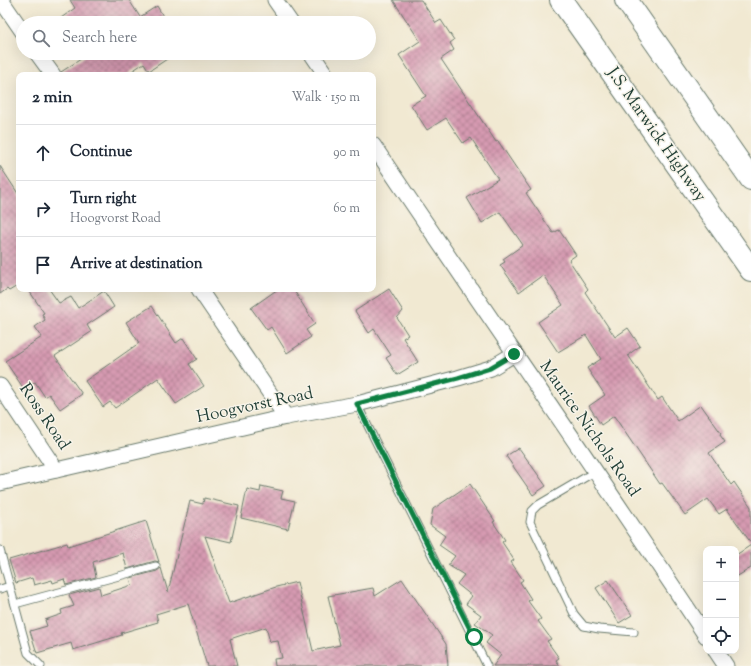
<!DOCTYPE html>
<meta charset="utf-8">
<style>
body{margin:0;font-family:"Sorts Mill Goudy",serif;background:#f2f2f3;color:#1f2937}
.controls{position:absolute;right:12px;bottom:12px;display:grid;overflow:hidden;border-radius:8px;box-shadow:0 4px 16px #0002}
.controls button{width:36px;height:36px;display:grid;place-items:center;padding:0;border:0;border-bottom:1px solid #e0e1e3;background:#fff;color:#1f2937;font:20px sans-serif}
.stop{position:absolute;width:12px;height:12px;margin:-9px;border:3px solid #0b8043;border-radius:50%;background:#fff}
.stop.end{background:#0b8043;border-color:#fff;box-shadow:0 1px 4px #0008}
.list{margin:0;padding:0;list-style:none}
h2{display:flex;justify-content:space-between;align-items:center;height:52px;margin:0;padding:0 16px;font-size:17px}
h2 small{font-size:13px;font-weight:400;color:#747a83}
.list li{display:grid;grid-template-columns:26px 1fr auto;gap:12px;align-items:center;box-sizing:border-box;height:56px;padding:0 16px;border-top:1px solid #e0e1e3}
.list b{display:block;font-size:15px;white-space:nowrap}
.list p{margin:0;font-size:13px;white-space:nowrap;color:#747a83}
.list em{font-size:13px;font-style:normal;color:#747a83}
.icon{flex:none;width:22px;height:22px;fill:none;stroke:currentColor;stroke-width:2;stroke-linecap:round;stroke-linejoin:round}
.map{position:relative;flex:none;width:751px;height:666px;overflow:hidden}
.search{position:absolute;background:#fff;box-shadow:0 4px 16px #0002;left:16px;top:16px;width:360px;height:44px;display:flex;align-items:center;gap:10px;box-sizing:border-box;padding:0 14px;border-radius:22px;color:#747a83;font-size:15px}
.panel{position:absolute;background:#fff;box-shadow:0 4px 16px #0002;left:16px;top:72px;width:360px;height:220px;border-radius:8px}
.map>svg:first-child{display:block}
.building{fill:url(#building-cross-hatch)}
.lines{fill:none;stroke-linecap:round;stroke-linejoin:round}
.service-casing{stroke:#68796b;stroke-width:9}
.minor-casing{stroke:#68796b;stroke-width:17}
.motorway-casing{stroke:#68796b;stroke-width:24}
.service{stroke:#fff;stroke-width:7}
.minor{stroke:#fff;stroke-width:15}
.motorway{stroke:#fff;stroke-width:22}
.route{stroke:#0b8043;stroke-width:5}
.labels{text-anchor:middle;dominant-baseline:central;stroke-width:3;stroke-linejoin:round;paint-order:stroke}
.street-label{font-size:17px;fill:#1f3d34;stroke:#f7f3e8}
</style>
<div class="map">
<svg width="751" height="666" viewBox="0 0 751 666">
<defs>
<pattern id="building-cross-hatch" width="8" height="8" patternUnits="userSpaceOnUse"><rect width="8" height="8" fill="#d69ab1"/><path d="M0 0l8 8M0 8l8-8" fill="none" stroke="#ad7f91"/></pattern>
</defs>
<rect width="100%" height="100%" fill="#f7f3e8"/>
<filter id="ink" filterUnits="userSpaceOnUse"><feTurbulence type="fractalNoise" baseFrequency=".025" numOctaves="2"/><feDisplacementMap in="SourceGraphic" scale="8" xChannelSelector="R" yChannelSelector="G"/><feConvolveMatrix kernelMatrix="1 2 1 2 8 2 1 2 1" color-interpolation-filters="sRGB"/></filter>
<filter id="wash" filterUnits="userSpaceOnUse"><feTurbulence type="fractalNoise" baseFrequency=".012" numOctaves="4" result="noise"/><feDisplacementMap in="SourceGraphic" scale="16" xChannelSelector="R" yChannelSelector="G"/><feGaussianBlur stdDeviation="0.9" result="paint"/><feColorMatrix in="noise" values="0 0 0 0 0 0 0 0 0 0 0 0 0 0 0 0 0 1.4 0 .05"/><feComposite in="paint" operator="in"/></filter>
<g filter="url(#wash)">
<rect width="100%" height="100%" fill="#f1e9d2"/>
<g id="blocks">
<g class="building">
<path d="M 70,0 L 129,0 L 140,17 L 157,6 L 167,23 L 54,23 L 75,8 Z"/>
<path d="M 393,0 L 421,0 L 436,23 L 441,20 L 454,40 L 450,43 L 454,50 L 441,59 L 496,142 L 498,141 L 531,190 L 526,193 L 553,233 L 559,230 L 576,255 L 569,260 L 588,289 L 585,292 L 615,337 L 628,328 L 640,346 L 628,355 L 658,400 L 662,397 L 678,421 L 701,405 L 721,433 L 720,435 L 725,442 L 709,453 L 731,485 L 734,482 L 751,507 L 751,543 L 727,509 L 719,514 L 708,499 L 685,515 L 662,483 L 660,484 L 614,416 L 601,425 L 589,406 L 605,395 L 587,368 L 601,359 L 586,335 L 558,352 L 538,322 L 563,305 L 543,275 L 519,292 L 500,265 L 505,262 L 503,259 L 523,245 L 500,212 L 482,223 L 467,198 L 498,179 L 471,138 L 463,143 L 446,118 L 427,130 L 411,105 L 426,96 L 399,55 L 420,41 Z"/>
<path d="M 90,53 L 176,53 L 149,71 L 144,63 L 126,75 L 62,75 L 61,72 Z"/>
<path d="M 0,166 L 19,195 L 19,285 L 9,291 L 7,289 L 0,294 Z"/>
<path d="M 28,289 L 49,289 L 59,303 L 71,297 L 78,308 L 104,291 L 114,307 L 87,325 L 91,332 L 55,356 L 82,394 L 60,409 L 49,394 L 45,397 L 35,382 L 24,389 L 5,361 L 42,337 L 35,327 L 45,320 L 42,314 L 44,313 Z"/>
<path d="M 278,289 L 293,289 L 315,324 L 306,330 L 311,337 L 287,353 L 271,327 L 267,330 L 251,308 Z"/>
<path d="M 389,289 L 403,311 L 397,318 L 408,335 L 403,338 L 418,362 L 397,375 L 386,358 L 391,355 L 374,329 L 369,333 L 355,311 Z"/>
<path d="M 152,306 L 176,343 L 183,338 L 197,359 L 189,364 L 204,386 L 176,404 L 158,378 L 115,408 L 110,402 L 103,407 L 85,381 L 139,343 L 126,322 Z"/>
<path d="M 519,448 L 546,486 L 533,495 L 506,456 Z"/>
<path d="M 470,484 L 495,521 L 493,522 L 505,540 L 502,542 L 514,560 L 511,562 L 523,580 L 520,582 L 531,599 L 528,601 L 541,619 L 538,621 L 551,639 L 547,641 L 559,658 L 556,660 L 560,666 L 493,666 L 501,655 L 486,643 L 492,635 L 475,623 L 481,615 L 466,604 L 472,596 L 457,584 L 464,575 L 448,565 L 455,556 L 439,545 L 445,536 L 430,525 L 433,509 Z"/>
<path d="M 261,486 L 283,491 L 281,498 L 295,501 L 288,529 L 241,518 L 247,489 L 260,492 Z"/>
<path d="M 204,498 L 239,506 L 231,542 L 205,536 L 229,603 L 276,587 L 297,582 L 313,651 L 340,645 L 328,596 L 373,588 L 375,596 L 402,579 L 446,644 L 448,666 L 275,666 L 274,659 L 282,658 L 278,641 L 270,642 L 266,627 L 230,639 L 237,666 L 207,666 L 188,604 L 156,614 L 158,622 L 121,633 L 122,635 L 73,650 L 71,643 L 37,653 L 30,631 L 47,626 L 45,620 L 62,614 L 61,610 L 74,606 L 69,595 L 99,587 L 101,595 L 132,585 L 130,578 L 157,571 L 161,568 L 168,592 L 190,501 L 203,504 Z"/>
<path d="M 146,521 L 159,562 L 155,561 L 127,569 L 123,553 L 93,562 L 96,577 L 66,585 L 64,579 L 53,583 L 52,580 L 34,585 L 32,578 L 16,583 L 9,560 L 67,543 L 68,546 Z"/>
<path d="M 751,545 L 751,568 L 736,577 L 736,555 Z"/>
<path d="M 608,580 L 632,615 L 619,623 L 596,588 Z"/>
</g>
</g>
</g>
<g filter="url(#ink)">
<use href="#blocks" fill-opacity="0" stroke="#68796b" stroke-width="1"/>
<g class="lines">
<defs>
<g id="service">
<path d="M 357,404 L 487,666"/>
<path d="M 596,471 L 538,505 L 532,511 L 530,522 L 574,614 L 584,626 L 599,629 L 634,632"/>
<path d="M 0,550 L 28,653 L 41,666"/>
<path d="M 0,589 L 10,586"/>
<path d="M 15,604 L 156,566"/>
</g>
<g id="minor">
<path d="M 1,0 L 23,32"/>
<path d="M 275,0 L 291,23"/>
<path d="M 37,53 L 53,75"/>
<path d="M 311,53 L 326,75"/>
<path d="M 373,145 C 483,309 597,471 706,636"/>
<path d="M 199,289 L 286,417"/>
<path d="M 0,386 L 56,470"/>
<path d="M 0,483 L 286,417 L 357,404 L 458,378 L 491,368 L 514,354"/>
<path d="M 716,651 L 726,666"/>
</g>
<g id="motorway">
<path d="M 561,0 L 751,270"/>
<path d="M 626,0 L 751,179"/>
</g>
</defs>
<use href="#service" class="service-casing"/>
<use href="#minor" class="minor-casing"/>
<use href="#motorway" class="motorway-casing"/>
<use href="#service" class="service"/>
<use href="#minor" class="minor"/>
<use href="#motorway" class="motorway"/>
</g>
</g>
<g class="lines" filter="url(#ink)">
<path class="route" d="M 474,637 L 357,404 L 458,378 L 490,368 L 514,354"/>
</g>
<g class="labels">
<g class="street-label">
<text transform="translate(656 135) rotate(55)">J.S. Marwick Highway</text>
<text transform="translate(255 406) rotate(-12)">Hoogvorst Road</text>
<text transform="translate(44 417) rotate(56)">Ross Road</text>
<text transform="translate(589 429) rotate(55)">Maurice Nichols Road</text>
</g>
</g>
</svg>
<div class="controls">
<button>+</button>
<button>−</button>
<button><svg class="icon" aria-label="locate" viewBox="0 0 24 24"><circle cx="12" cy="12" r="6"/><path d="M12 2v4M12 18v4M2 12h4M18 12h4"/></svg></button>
</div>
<div class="stop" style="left:474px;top:637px"></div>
<div class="stop end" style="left:514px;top:354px"></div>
<div class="search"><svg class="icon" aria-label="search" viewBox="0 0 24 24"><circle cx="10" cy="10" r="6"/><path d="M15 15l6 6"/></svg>Search here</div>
<section class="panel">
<h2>2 min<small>Walk · 150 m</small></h2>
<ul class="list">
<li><svg class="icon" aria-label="ahead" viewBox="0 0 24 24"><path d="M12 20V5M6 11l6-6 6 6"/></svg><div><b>Continue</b></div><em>90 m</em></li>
<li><svg class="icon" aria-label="right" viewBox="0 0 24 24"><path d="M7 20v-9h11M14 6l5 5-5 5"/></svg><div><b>Turn right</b><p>Hoogvorst Road</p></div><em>60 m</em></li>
<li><svg class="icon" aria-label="arrive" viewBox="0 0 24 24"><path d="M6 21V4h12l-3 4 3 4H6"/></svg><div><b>Arrive at destination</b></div></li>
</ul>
</section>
</div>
